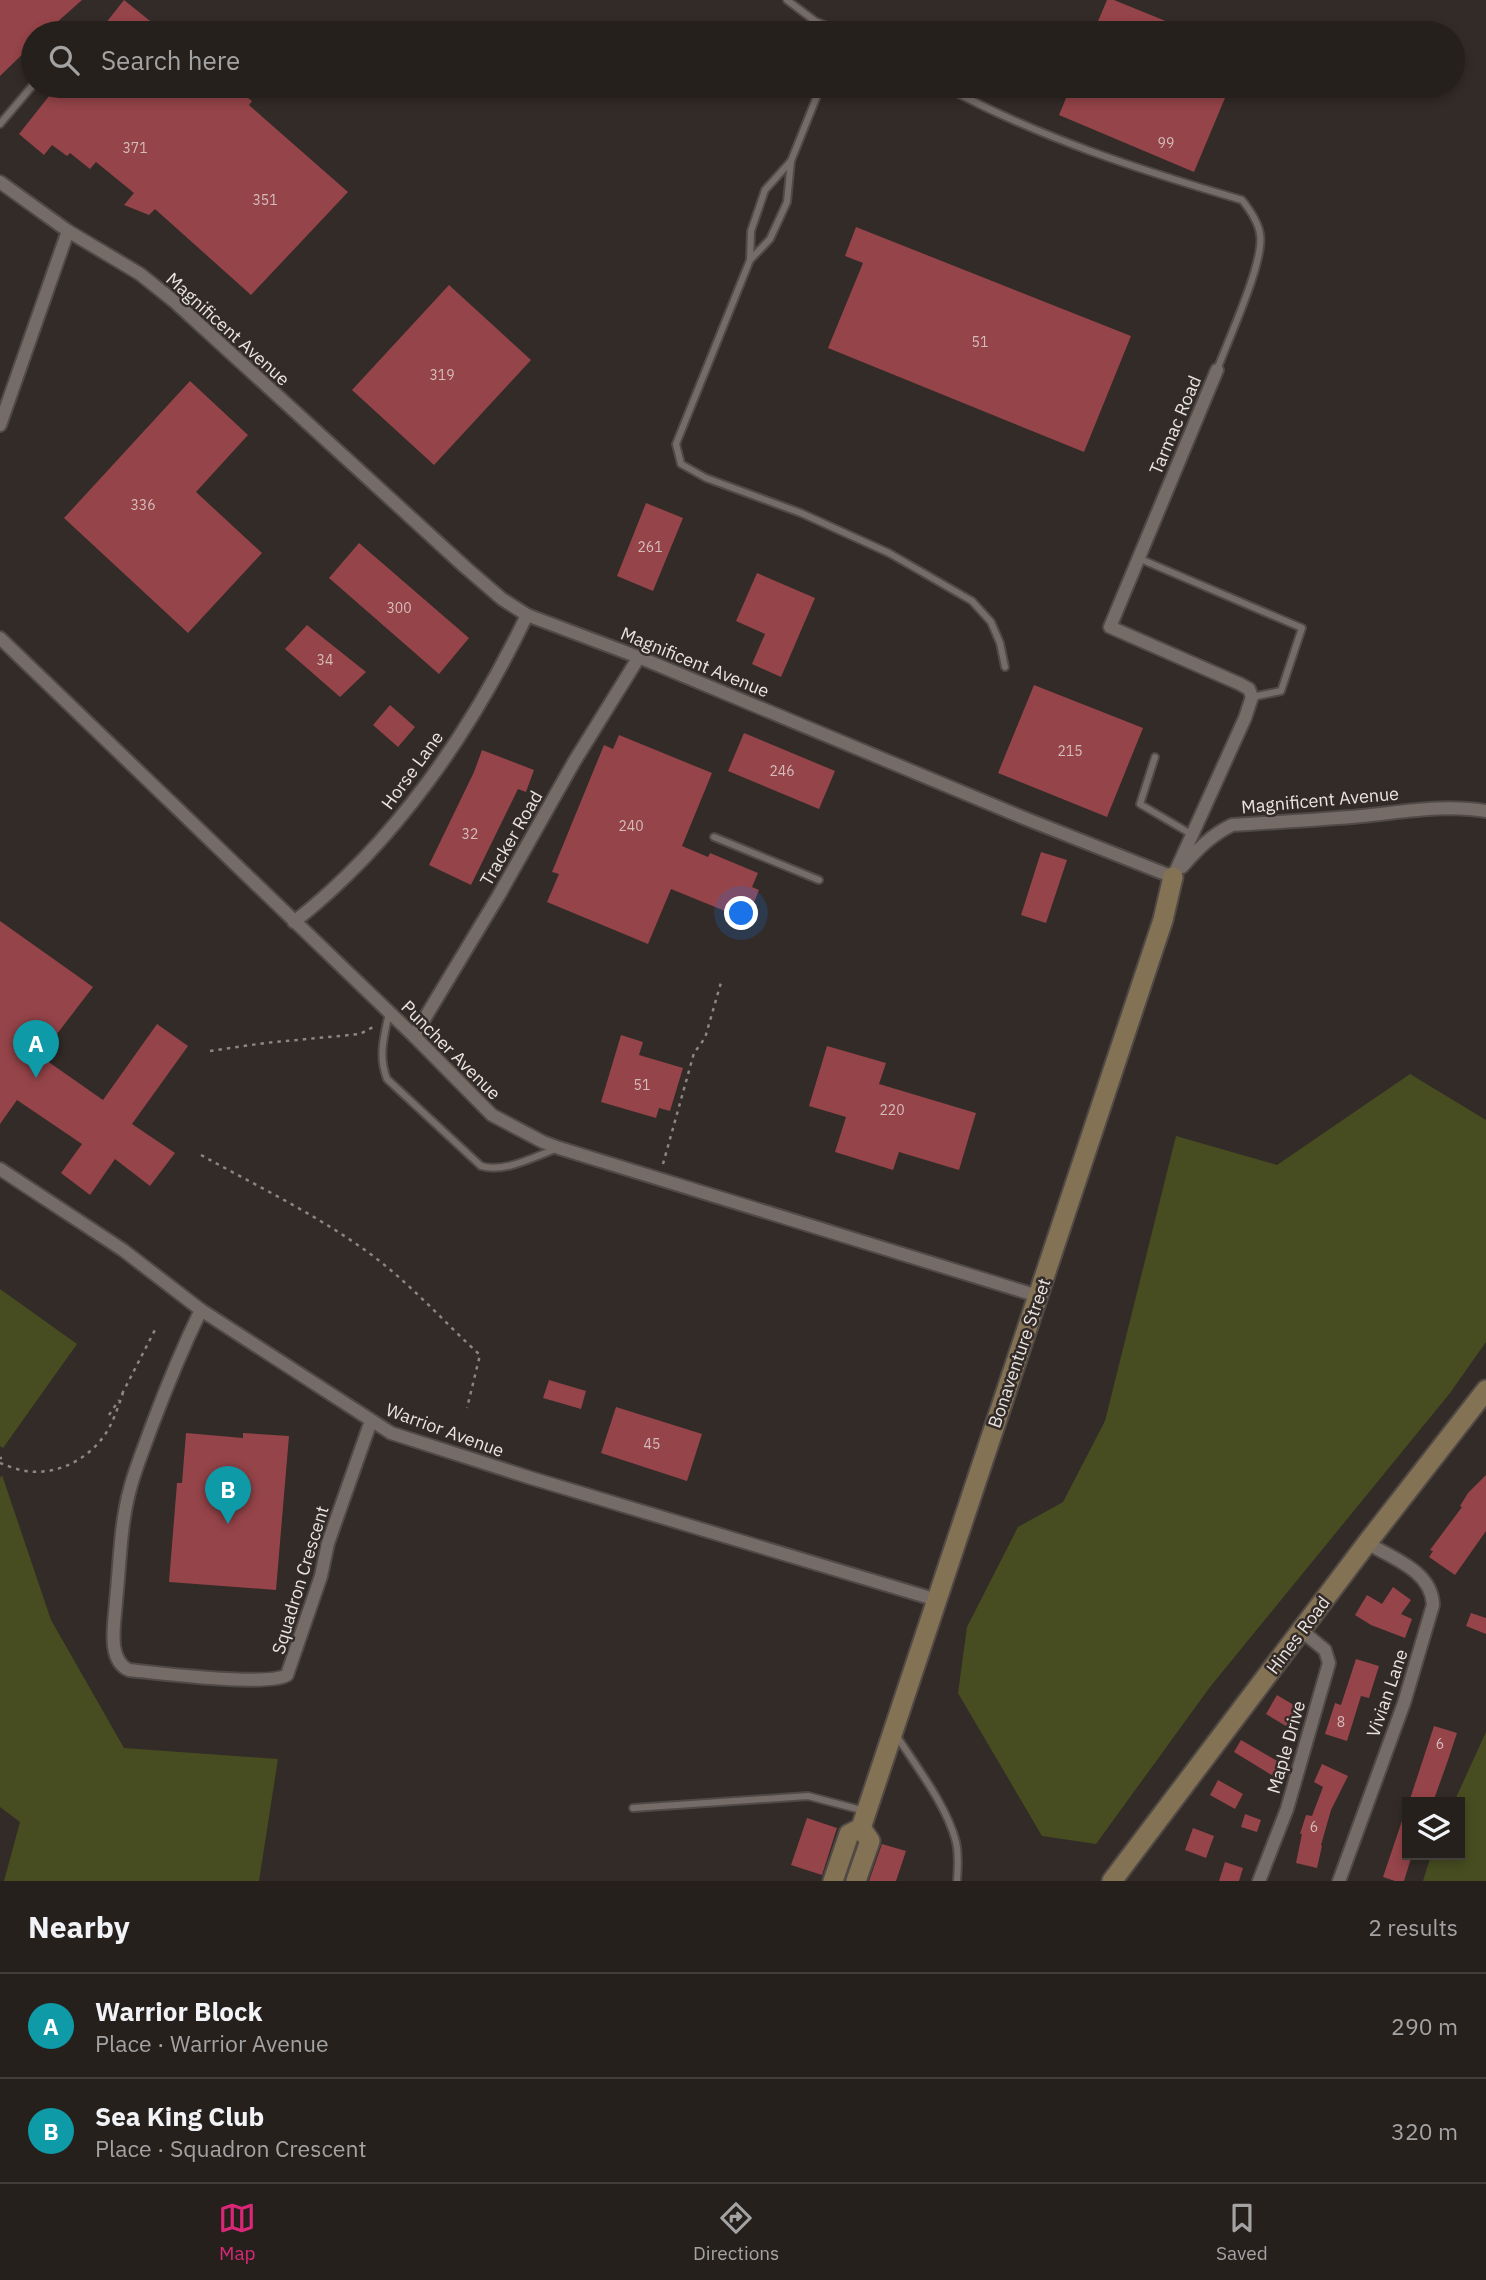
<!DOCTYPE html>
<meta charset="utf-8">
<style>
body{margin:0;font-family:"IBM Plex Sans",sans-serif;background:#322d2a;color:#f1f3f6}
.controls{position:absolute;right:21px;bottom:21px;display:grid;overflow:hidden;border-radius:0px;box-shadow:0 4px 10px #0003}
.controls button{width:63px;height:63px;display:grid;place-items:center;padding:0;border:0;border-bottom:2px solid #423e3b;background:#26201d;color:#f1f3f6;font:35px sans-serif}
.you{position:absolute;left:742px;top:914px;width:24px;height:24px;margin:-18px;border:5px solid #fff;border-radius:50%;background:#1a73e8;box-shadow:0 0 0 10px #1a73e833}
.badge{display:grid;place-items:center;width:46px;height:46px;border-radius:50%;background:#db2777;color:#fff;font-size:23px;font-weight:700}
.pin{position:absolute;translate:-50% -58px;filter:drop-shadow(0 2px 4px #0008)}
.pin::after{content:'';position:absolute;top:37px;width:24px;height:21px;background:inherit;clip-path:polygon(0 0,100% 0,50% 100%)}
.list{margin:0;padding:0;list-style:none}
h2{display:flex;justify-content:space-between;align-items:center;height:91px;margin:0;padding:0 28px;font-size:30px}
h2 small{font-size:23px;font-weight:400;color:#a4a3a4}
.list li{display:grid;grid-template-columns:46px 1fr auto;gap:21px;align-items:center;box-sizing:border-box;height:105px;padding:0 28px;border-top:2px solid #423e3b}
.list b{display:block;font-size:26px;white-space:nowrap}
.list p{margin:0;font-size:23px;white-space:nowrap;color:#a4a3a4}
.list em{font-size:23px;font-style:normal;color:#a4a3a4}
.icon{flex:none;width:38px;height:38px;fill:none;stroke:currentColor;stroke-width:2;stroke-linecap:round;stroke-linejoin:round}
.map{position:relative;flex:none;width:1486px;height:1881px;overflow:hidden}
.search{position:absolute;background:#26201d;box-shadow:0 4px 10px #0003;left:21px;right:21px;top:21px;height:77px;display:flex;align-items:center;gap:18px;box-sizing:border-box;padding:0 24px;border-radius:38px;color:#a4a3a4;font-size:26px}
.sheet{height:301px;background:#26201d}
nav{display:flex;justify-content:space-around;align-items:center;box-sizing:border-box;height:98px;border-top:2px solid #423e3b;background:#26201d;font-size:19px;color:#a4a3a4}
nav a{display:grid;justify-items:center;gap:4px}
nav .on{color:#db2777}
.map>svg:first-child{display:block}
.green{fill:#474d20}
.building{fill:#954449}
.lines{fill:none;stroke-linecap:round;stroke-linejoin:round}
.lane-casing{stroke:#504946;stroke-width:10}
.street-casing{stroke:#504946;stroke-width:16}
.secondary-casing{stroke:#504946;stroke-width:23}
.path{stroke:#8c8682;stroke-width:2.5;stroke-dasharray:3.5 5;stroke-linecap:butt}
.lane{stroke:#756c68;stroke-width:6}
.street{stroke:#756c68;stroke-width:12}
.secondary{stroke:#847254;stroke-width:19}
.labels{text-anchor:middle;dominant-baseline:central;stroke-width:5;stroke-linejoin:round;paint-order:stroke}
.number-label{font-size:14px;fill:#d4bcbb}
.street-label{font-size:18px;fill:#e9e4e1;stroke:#322b27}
</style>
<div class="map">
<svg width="1486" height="1881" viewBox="0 0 1486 1881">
<rect width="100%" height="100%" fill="#322b27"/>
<g class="green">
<path d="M 1410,1074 L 1486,1120 L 1486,1342 L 1450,1393 L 1210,1687 L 1096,1844 L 1042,1836 L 958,1693 L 967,1627 L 1018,1527 L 1063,1502 L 1105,1421 L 1176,1136 L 1277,1165 Z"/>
<path d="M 0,1289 L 77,1344 L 3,1448 L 0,1446 Z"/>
<path d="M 2,1475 L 51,1620 L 124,1748 L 278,1759 L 259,1881 L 4,1881 L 20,1822 L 0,1807 L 0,1478 Z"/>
<path d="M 1486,1732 L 1486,1881 L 1423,1881 L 1431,1855 L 1460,1855 L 1460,1802 L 1454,1802 Z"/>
</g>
<g class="building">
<path d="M 0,0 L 82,0 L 45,33 L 33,33 L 33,44 L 0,76 Z"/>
<path d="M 124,0 L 165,33 L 98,33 Z"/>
<path d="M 1107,0 L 1114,0 L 1195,33 L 1093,33 Z"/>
<path d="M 57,86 L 232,86 L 252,101 L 249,105 L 348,192 L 251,295 L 155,209 L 149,215 L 124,205 L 134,193 L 96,162 L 90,169 L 70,153 L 67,156 L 52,145 L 44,155 L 19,134 Z"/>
<path d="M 1071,86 L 1230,86 L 1194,172 L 1059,115 Z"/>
<path d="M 856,227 L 1131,336 L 1084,452 L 828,348 L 863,263 L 845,256 Z"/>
<path d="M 449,285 L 531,360 L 434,465 L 352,390 Z"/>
<path d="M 190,381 L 248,435 L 196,492 L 262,553 L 188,633 L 64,518 Z"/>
<path d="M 646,503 L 683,518 L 653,591 L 617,576 Z"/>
<path d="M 359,543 L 469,638 L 439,674 L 329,578 Z"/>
<path d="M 757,573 L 815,598 L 781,677 L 752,664 L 765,634 L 736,621 Z"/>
<path d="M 307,625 L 366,672 L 340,697 L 285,649 Z"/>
<path d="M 1034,685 L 1143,728 L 1107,817 L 998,773 Z"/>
<path d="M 390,705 L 415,727 L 398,747 L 373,725 Z"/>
<path d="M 744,733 L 835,771 L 819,809 L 728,771 Z"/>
<path d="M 619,735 L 712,773 L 682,846 L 708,857 L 710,853 L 758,873 L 752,887 L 759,890 L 747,920 L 671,889 L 648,944 L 547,902 L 559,874 L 552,872 L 604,745 L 613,749 Z"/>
<path d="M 482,750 L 534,770 L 526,792 L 518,789 L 471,885 L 429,865 L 474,772 Z"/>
<path d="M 1041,852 L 1067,860 L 1046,923 L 1021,915 Z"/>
<path d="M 0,921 L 93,987 L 40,1056 L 103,1100 L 157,1024 L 188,1046 L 132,1124 L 175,1153 L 150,1186 L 115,1159 L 90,1195 L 61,1173 L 82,1144 L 17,1100 L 0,1124 Z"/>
<path d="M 621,1035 L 643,1042 L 639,1055 L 683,1068 L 670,1111 L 659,1108 L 656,1118 L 601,1102 Z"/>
<path d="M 827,1046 L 886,1063 L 879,1084 L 976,1113 L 959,1170 L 899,1152 L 893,1170 L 835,1152 L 846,1117 L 809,1106 Z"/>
<path d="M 549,1380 L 586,1391 L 581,1409 L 543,1398 Z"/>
<path d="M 616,1407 L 702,1434 L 687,1481 L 601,1453 Z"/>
<path d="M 186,1433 L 243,1438 L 243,1433 L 289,1436 L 276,1590 L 169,1582 L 177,1483 L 182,1483 Z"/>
<path d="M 1486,1475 L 1486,1531 L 1455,1575 L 1429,1557 L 1433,1551 L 1430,1550 L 1462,1507 L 1460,1506 L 1468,1493 Z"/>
<path d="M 1393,1587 L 1411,1600 L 1401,1614 L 1412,1619 L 1405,1638 L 1371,1625 L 1355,1615 L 1367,1595 L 1382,1604 Z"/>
<path d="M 1471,1613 L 1486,1618 L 1486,1634 L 1466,1626 Z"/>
<path d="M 1356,1659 L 1379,1666 L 1369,1698 L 1361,1696 L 1347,1741 L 1325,1734 L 1335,1703 L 1341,1705 Z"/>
<path d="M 1277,1695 L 1297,1707 L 1286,1726 L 1266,1714 Z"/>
<path d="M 1434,1726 L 1457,1733 L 1447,1763 L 1433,1802 L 1409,1802 Z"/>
<path d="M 1241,1740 L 1284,1765 L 1278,1779 L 1234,1752 Z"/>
<path d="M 1322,1764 L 1348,1776 L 1331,1810 L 1321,1845 L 1322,1846 L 1317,1868 L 1296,1863 L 1302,1834 L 1300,1834 L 1306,1815 L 1312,1816 L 1323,1787 L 1314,1782 Z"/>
<path d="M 1218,1780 L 1243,1794 L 1235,1809 L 1210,1795 Z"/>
<path d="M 1405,1812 L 1407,1813 L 1407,1855 L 1412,1855 L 1404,1881 L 1395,1881 L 1383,1877 Z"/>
<path d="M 1245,1814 L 1261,1820 L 1257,1832 L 1241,1827 Z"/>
<path d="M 807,1818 L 837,1828 L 822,1875 L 791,1865 Z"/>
<path d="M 1193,1828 L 1214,1836 L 1206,1858 L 1185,1850 Z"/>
<path d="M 882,1844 L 906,1851 L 896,1881 L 869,1881 Z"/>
<path d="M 1225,1862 L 1243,1868 L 1239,1881 L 1219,1881 Z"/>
</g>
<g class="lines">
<defs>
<g id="lane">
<path d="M 787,0 L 815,21 L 843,33"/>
<path d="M 944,86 C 1037,137 1140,170 1242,200 C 1250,210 1258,221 1260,234 C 1265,261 1228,340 1217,370"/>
<path d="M 0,124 L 33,85"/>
<path d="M 791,161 L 765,190 L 751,231 L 750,260 L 676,444 L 681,464 L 706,478 L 801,513 L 889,553 L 972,601 L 991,622 L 1000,643 L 1005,667"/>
<path d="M 750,260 L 770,239 L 787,202 L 791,161 L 821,86"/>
<path d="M 1138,558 L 1302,628 L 1281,691 L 1252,697"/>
<path d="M 1155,757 L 1140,804 L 1191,834"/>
<path d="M 714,837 L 819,880"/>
<path d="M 389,1013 C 384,1036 378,1056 387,1079 L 481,1166 C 505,1173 533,1157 556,1149"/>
<path d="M 896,1735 C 916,1766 947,1806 956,1842 C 959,1855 958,1868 957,1881"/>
<path d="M 633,1808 L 808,1796 L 865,1811"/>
</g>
<g id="street">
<path d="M 0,182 L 68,231 L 140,274 L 175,302 L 465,567 L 502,599 L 527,615 L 641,658 L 1024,818 L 1173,877"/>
<path d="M 0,425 L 68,231"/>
<path d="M 0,638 L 414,1036 L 492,1115 L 543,1142 L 559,1148 L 1038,1296"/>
<path d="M 1182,867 C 1197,850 1211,835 1232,825 C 1275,822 1319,820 1362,816 C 1404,812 1444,804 1486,811"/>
<path d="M 1173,877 L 1245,718 L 1252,697 L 1249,689 L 1240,684 L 1110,627 L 1217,370"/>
<path d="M 294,922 C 395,843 472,730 527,615"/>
<path d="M 414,1036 L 499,895 L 574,762 L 639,657"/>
<path d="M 0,1169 L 123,1250 L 201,1310 L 391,1433 L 531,1478 L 937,1600"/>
<path d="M 201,1310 C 182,1349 166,1388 151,1428 C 144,1448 135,1469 130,1489 C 120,1525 120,1564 116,1601 C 115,1621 106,1660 129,1670 C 158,1673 267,1687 287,1675 L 321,1576 L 328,1543 L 371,1421"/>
<path d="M 1259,1881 L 1287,1809 L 1329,1663 L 1325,1650 L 1302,1631"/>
<path d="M 1339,1881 L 1404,1703 L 1433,1605 C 1432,1571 1392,1558 1367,1543"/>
</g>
<g id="secondary">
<path d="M 833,1881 L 849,1834 L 861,1828 L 1163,920 L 1173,877"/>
<path d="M 856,1881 L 870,1841 L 861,1828"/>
<path d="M 1112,1881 L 1367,1543 L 1486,1390"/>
</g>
</defs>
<use href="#lane" class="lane-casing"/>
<use href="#street" class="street-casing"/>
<use href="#secondary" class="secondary-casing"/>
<g class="path">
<path d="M 210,1051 L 265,1043 L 360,1034 L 375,1026"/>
<path d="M 201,1155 C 257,1186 317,1215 369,1253 C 410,1283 443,1321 480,1355 L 467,1408"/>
<path d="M 663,1164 L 694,1053 L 705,1038 L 722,979"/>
<path d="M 122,1394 L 157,1326"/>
<path d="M 109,1415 L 119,1400"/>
<path d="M 0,1458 L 2,1458"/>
<path d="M 0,1463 C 8,1466 18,1470 26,1471 C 59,1476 93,1457 109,1428 C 115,1417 119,1404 123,1393"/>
</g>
<use href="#lane" class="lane"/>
<use href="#street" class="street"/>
<use href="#secondary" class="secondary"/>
</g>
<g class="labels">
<g class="number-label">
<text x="1166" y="143">99</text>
<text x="135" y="148">371</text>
<text x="265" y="200">351</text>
<text x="980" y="342">51</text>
<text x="442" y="375">319</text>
<text x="143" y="505">336</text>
<text x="650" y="547">261</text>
<text x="399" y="608">300</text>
<text x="325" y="660">34</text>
<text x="1070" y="751">215</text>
<text x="782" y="771">246</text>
<text x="631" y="826">240</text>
<text x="470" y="834">32</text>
<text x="642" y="1085">51</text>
<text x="892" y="1110">220</text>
<text x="652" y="1444">45</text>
<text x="1341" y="1722">8</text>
<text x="1440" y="1744">6</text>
<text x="1314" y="1827">6</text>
</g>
<g class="street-label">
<text transform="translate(228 329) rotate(42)">Magnificent Avenue</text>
<text transform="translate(1175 425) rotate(-67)">Tarmac Road</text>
<text transform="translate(695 662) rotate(22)">Magnificent Avenue</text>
<text transform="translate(412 770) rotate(-54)">Horse Lane</text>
<text transform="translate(1320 800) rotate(-5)">Magnificent Avenue</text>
<text transform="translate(511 838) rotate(-60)">Tracker Road</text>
<text transform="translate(451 1050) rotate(45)">Puncher Avenue</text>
<text transform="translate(1019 1353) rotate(-71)">Bonaventure Street</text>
<text transform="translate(445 1430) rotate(20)">Warrior Avenue</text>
<text transform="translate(300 1580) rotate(-73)">Squadron Crescent</text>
<text transform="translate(1298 1635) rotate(-53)">Hines Road</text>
<text transform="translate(1387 1693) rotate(-71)">Vivian Lane</text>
<text transform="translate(1286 1747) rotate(-74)">Maple Drive</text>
</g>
</g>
</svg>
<div class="controls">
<button><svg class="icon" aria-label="layers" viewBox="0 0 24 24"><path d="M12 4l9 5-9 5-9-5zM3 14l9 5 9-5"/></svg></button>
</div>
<div class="you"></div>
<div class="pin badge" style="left:36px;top:1078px;background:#0f9aa8">A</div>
<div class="pin badge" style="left:228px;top:1524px;background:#0f9aa8">B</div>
<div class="search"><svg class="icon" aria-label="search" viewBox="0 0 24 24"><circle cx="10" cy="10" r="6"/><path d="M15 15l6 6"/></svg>Search here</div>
</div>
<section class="sheet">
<h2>Nearby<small>2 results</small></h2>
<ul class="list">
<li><span class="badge" style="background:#0f9aa8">A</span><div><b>Warrior Block</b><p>Place · Warrior Avenue</p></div><em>290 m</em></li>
<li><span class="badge" style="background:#0f9aa8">B</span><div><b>Sea King Club</b><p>Place · Squadron Crescent</p></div><em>320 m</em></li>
</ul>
</section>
<nav>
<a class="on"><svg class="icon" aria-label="map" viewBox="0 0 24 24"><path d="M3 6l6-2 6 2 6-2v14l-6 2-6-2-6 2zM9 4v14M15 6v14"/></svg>Map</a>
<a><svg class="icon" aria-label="directions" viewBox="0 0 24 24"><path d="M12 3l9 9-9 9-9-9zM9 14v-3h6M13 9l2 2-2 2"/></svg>Directions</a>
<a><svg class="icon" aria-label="saved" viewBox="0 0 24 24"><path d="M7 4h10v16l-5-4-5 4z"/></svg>Saved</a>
</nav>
